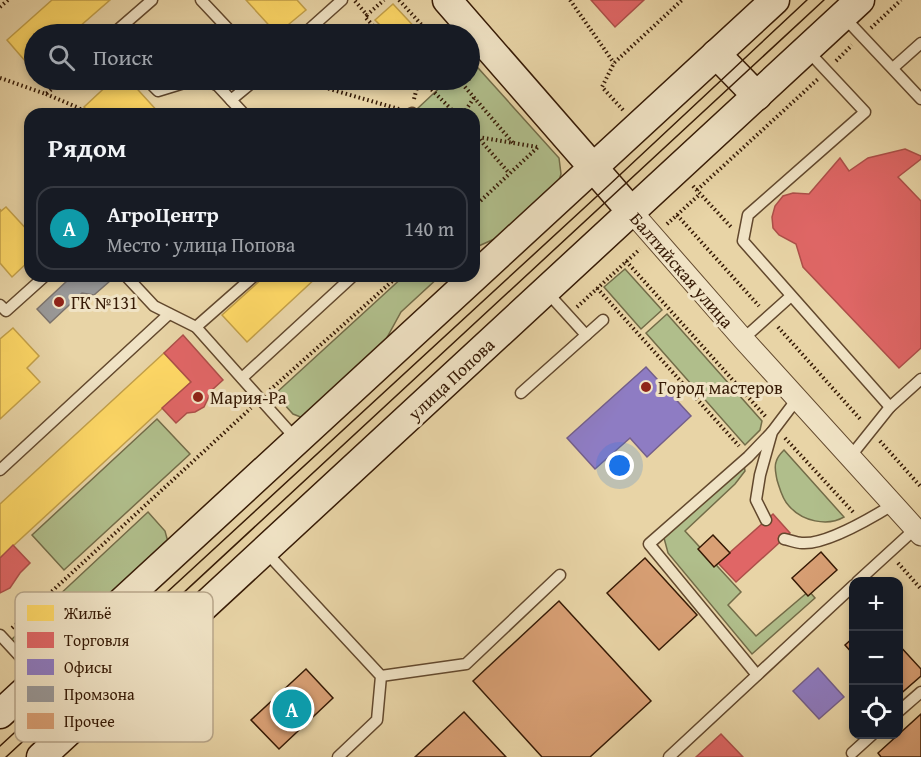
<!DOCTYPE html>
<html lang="ru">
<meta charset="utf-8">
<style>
body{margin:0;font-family:"Gentium Book Plus",serif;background:#20242c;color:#f1f3f6}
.controls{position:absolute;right:18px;bottom:18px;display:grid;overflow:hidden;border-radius:12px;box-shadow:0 3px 9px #0003}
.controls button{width:54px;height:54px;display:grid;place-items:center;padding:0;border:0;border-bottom:2px solid #363941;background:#171b24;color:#f1f3f6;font:30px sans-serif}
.you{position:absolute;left:620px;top:466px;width:21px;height:21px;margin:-15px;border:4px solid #fff;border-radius:50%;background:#1a73e8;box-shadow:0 0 0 9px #1a73e833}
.badge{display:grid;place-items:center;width:39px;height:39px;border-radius:50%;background:#ea580c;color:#fff;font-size:20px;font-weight:700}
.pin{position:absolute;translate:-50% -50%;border:3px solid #fff;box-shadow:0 2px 6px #0006}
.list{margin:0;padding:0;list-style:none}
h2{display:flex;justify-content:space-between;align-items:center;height:78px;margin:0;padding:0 24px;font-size:26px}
h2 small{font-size:20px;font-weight:400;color:#9ea1a6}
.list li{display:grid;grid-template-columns:39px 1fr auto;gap:18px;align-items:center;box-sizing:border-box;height:84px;margin:0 12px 12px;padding:0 12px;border:2px solid #363941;border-radius:18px}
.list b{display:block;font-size:22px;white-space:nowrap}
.list p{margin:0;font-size:20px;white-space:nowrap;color:#9ea1a6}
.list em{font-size:20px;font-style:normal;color:#9ea1a6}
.icon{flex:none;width:33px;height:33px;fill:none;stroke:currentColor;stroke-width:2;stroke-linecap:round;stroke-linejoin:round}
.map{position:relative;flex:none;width:921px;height:757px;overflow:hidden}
.search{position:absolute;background:#171b24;box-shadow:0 3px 9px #0003;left:24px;top:24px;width:456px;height:66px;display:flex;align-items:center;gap:15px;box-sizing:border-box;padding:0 21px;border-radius:33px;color:#9ea1a6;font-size:22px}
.panel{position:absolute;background:#171b24;box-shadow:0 3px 9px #0003;left:24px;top:108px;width:456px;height:174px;border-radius:18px}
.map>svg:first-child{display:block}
.green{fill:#b0be8b;stroke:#736c48;stroke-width:1.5}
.homes{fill:#ffd966;stroke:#c3a049;stroke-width:1.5}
.shops{fill:#e06666;stroke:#ad4f49;stroke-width:1.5}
.offices{fill:#8e7cc3;stroke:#745f8a;stroke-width:1.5}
.industry{fill:#999;stroke:#7b736d;stroke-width:1.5}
.building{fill:#d9a075;stroke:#361a05;stroke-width:1.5}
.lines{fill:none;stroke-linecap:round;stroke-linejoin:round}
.service-casing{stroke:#62482d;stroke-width:13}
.minor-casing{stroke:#62482d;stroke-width:23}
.secondary-casing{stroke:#361a05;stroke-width:31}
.path{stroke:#361a05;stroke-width:4;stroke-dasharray:1.5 3;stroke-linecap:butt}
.service{stroke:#f0e3c5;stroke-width:10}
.minor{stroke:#f0e3c5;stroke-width:21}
.secondary{stroke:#f0e3c5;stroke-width:28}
.tram{stroke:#361a05;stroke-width:1.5}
.poi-dot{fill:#8f2418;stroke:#f0e3c5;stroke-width:2}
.labels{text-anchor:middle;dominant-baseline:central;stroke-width:6;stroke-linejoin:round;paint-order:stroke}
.street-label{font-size:18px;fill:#361a05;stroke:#f0e3c5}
.poi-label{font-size:18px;fill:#361a05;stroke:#f0e3c5;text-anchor:start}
.key{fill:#f0e3c5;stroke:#b8a78b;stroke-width:1.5}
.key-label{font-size:16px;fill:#361a05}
</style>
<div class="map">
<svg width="921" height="757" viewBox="0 0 921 757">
<rect width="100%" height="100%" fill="#e8d4a6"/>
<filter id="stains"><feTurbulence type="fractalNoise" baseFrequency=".00333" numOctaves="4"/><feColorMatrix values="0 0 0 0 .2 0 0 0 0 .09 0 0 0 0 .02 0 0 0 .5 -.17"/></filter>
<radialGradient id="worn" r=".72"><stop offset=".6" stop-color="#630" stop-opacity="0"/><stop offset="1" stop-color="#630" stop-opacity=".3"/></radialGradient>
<g class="green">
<path d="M 470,59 L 559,158 L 561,174 L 557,187 L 508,233 L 474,248 L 474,114 L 423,114 L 418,108 L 448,80 L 470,80 Z"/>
<path d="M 625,269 L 662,310 L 641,329 L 604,287 Z"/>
<path d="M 404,276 L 440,276 L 401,312 L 379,352 L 303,418 L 293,414 L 275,394 Z"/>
<path d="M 667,314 L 762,421 L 760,430 L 745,445 L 646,333 Z"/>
<path d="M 157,419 L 190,454 L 64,570 L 32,535 Z"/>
<path d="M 784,450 L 844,517 C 827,527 802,521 789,506 C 782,499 780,489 777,480 C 776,474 774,468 776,462 C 777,458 781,453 784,450 Z"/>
<path d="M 744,465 L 745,471 L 735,484 L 685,531 L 741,592 L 728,605 L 756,636 L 809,591 L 815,598 L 752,654 L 668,553 L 664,538 Z"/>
<path d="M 148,512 L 165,531 L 168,542 L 99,610 L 83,595 L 21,652 L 11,640 Z"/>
</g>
<g class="homes">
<path d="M 52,0 L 110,0 L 71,34 L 34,34 L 34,67 L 32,69 L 7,40 Z"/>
<path d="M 246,0 L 297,0 L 306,10 L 277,34 Z"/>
<path d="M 393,4 L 421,34 L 389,34 L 375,20 Z"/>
<path d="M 113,80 L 129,80 L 160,114 L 91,114 L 84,107 Z"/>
<path d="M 6,207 L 30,233 L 28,239 L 30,241 L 30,260 L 12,277 L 0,263 L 0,209 L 1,211 Z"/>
<path d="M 265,276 L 318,276 L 247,342 L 222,315 Z"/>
<path d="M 13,328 L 39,356 L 27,368 L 40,382 L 0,419 L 0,339 Z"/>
<path d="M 164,353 L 191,382 L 0,558 L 0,504 Z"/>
</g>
<g class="shops">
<path d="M 591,0 L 644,0 L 615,27 Z"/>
<path d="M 905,149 L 921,156 L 921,159 L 898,177 L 921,201 L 921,348 L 899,368 L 803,267 L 796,244 L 779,235 L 773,228 L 772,217 L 775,206 L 783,196 L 793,193 L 809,194 L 840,158 L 849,171 L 868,158 Z"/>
<path d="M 183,335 L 223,380 L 212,390 L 204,407 L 195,412 L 187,413 L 176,423 L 162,408 L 191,382 L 164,353 Z"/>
<path d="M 773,514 L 790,533 L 736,582 L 718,563 Z"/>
<path d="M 13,545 L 30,563 L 20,573 L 10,588 L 0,593 L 0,558 Z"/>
<path d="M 721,734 L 743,757 L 696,757 Z"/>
</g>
<g class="offices">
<path d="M 646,367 L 691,416 L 647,457 L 630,438 L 595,469 L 567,438 Z"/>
<path d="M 818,668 L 844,697 L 819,719 L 793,691 Z"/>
</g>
<path class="industry" d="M 70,276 L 105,276 L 110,281 L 94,295 L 82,293 L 50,323 L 37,309 L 69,279 Z"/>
<g class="building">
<path d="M 713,535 L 730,553 L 714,567 L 698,549 Z"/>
<path d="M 821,552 L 837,570 L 808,596 L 792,578 Z"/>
<path d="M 645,558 L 697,615 L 659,650 L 607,593 Z"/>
<path d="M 559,601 L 651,701 L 590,757 L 542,757 L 473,681 Z"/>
<path d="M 854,637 L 854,655 L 845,645 Z"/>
<path d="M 898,644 L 921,669 L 921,676 L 898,696 Z"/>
<path d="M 306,669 L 333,698 L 279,749 L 251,720 Z"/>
<path d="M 464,712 L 506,757 L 415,757 Z"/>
<path d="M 921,714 L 921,757 L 881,757 L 878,753 Z"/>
</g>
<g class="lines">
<defs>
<g id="service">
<path d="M 201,0 L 233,34"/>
<path d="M 843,16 L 921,99"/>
<path d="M 113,34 L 152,0"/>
<path d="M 304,34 L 342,0"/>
<path d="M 807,50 L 865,112 L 748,215 L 743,241 L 890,407 L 921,379"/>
<path d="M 893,68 L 921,43"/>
<path d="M 147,80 L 158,91 L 194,80"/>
<path d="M 206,80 L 218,86 L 231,100 L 255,80"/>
<path d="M 231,100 L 244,114"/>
<path d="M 410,114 L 412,113"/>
<path d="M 126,276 L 154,306 L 196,327 L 296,439"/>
<path d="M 546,291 L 586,335"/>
<path d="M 0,305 L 6,311 L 45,276"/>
<path d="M 196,327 L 254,276"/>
<path d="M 743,339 L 791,296"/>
<path d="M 242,378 L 353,276"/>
<path d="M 521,393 L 603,320"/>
<path d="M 850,457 L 890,407"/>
<path d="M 0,470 L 169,314"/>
<path d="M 766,520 L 756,500 L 760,475 L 772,432 L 797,399"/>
<path d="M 784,539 C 790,540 796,543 802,543 C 826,545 873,517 894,504"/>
<path d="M 265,551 L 381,676 L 377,720 L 338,757"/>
<path d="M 857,582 L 915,529"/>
<path d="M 0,635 L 39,677"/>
<path d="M 757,675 L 649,544 L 748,457 L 772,432"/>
<path d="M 381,676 L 466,664 L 560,575"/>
<path d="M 898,712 L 921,692"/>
<path d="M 852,753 L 873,734"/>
<path d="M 669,757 L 854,585"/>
</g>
<path id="minor" d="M 631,211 L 743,339 L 921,535"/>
<g id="secondary">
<path d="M 447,0 L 631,211"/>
<path d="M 716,54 L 757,96"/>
<path d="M 0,714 L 775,0"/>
<path d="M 41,757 L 860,0"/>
</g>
</defs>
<use href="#service" class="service-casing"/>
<use href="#minor" class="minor-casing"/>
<use href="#secondary" class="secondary-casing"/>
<g class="path">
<path d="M 399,0 L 430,34"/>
<path d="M 570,0 L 614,63"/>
<path d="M 355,1 L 367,15 L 384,0"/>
<path d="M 0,7 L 8,0"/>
<path d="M 367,15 L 365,17 L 381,34"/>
<path d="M 871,28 L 901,0"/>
<path d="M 836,61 L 852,45"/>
<path d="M 0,78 L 46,94 L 62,80"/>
<path d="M 298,80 L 399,109"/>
<path d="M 422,80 L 456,114"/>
<path d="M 459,80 L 513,143"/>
<path d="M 46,94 L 79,108 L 85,114"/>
<path d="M 414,99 L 419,80"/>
<path d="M 623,110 L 602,87 L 614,63 L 682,0"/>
<path d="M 463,114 L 474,98"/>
<path d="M 474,133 L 509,173"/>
<path d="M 478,137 L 537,147"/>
<path d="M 693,186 L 731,227"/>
<path d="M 697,190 L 818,79"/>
<path d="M 474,207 L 538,147"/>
<path d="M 677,215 L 759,306"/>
<path d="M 667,224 L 700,194"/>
<path d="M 626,261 L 766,417"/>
<path d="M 597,288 L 739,446"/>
<path d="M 577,307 L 640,249"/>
<path d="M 778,327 L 861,420"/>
<path d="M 270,390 L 398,276"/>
<path d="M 785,438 L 853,512"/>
<path d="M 880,441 L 921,487"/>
<path d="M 898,563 L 921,589"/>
<path d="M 12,628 L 251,408"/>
</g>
<use href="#service" class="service"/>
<use href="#minor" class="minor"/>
<use href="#secondary" class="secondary"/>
<g class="tram">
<path d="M 0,746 L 608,186 L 807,0"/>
<path d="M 6,757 L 824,0"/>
</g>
</g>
<g class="poi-dot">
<circle cx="59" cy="302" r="6"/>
<circle cx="646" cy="387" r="6"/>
<circle cx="198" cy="397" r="6"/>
</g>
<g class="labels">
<g class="street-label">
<text transform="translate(682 270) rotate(49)">Балтийская улица</text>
<text transform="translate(451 379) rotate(-43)">улица Попова</text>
</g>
<g class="poi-label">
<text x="71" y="302">ГК №131</text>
<text x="658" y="387">Город мастеров</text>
<text x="210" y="397">Мария-Ра</text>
</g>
</g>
<rect x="15" y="592" width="198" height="150" rx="9" class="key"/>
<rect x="27" y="605" width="27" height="16" fill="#ffd966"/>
<rect x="27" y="632" width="27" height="16" fill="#e06666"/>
<rect x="27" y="659" width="27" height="16" fill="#8e7cc3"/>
<rect x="27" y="686" width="27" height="16" fill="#999"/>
<rect x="27" y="713" width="27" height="16" fill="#d9a075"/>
<g class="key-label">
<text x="64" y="619">Жильё</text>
<text x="64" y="646">Торговля</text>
<text x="64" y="673">Офисы</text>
<text x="64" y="700">Промзона</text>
<text x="64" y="727">Прочее</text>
</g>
<rect width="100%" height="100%" filter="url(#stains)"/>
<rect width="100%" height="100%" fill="url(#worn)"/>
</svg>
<div class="controls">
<button>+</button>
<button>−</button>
<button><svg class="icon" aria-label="locate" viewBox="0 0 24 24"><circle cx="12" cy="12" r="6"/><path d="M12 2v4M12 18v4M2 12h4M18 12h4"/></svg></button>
</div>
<div class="you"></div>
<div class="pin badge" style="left:292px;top:709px;background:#0f9aa8">A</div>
<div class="search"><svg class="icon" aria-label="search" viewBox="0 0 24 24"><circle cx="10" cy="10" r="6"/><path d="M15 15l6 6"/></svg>Поиск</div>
<section class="panel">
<h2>Рядом<small></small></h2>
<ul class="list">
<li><span class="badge" style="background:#0f9aa8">A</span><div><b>АгроЦентр</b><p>Место · улица Попова</p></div><em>140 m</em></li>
</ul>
</section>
</div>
